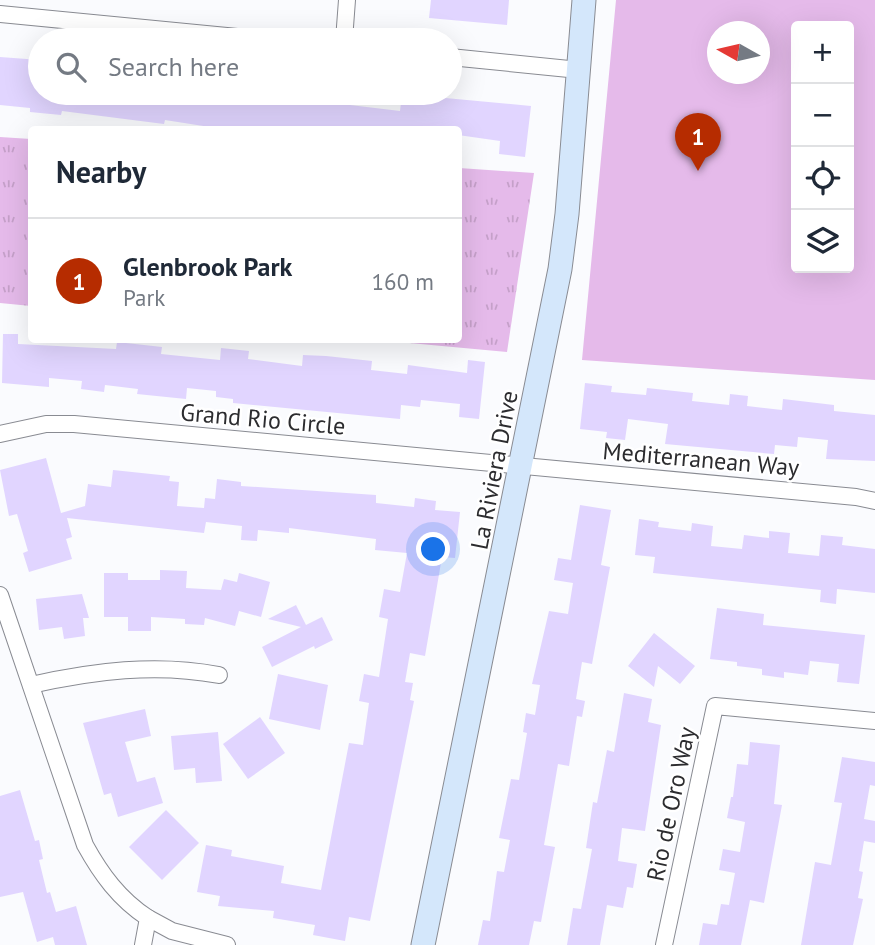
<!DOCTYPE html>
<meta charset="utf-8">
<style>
body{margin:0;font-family:"PT Sans",sans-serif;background:#f2f2f3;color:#1f2937}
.controls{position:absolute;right:21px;top:21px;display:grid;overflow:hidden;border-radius:7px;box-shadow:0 7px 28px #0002}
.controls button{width:63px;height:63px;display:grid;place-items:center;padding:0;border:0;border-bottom:2px solid #e0e1e3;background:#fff;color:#1f2937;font:35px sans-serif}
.compass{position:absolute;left:707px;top:21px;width:63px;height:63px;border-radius:50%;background:#fff;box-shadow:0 7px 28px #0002;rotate:278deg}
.you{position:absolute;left:434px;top:550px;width:24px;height:24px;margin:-18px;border:5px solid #fff;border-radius:50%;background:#1a73e8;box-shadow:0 0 0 10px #1a73e833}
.badge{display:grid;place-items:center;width:46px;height:46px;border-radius:50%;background:#b62c00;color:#fff;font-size:23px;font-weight:700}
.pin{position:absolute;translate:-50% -58px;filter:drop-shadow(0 2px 4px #0008)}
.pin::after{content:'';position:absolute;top:37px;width:24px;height:21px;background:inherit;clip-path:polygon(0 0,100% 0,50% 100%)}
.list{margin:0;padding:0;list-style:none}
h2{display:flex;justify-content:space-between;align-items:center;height:91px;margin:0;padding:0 28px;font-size:30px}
h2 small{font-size:23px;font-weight:400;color:#747a83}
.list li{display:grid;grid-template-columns:46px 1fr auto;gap:21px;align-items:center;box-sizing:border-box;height:126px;padding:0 28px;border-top:2px solid #e0e1e3}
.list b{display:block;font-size:26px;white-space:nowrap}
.list p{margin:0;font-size:23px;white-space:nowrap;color:#747a83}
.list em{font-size:23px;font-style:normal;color:#747a83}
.icon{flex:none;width:38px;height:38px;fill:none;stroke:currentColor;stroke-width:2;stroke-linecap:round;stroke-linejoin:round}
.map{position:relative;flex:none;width:875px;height:945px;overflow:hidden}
.search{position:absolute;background:#fff;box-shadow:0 7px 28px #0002;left:28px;top:28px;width:434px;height:77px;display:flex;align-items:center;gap:18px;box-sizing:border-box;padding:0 24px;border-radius:38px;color:#747a83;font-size:26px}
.panel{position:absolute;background:#fff;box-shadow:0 7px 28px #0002;left:28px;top:126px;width:434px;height:217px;border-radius:7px}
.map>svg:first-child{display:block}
.grass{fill:url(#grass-tufts)}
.park{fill:#e5baea;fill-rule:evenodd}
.building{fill:#e1d5ff}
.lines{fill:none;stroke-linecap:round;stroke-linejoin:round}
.street-casing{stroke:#898b92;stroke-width:18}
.secondary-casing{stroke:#898b92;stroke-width:25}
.street{stroke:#fff;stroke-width:16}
.secondary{stroke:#d4e7fb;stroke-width:23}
.labels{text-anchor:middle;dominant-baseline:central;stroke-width:5;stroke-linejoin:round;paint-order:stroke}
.street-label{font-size:24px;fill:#2c2c2f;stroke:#fff}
</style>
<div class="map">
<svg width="875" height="945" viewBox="0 0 875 945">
<defs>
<pattern id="grass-tufts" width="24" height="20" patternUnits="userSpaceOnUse" patternTransform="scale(1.75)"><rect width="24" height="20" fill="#e5baea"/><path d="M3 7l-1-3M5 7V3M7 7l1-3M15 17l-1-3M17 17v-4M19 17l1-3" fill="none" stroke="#c5a0c9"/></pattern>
</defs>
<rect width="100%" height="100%" fill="#fafbfe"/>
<g class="grass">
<path d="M 0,137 L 31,139 L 31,306 L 0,303 Z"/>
<path d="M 459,168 L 534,173 L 507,352 L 377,340 L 458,340 Z"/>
</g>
<path class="park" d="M 616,0 L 875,0 L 875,380 L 582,360 ZM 796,26 L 849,26 L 849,268 L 796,268 ZM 718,32 L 760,32 L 760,74 L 718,74 Z"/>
<g class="building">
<path d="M 431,0 L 509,0 L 507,25 L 429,18 Z"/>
<path d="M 0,57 L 40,60 L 40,93 L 244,93 L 244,97 L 276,101 L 276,95 L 296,98 L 297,93 L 352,93 L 350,105 L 400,111 L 402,94 L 531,106 L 525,157 L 499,154 L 500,141 L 458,135 L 458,130 L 229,130 L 165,120 L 164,124 L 62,111 L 61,115 L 30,112 L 30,108 L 0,105 Z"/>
<path d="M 3,334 L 18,334 L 18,344 L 116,349 L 117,342 L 162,347 L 161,354 L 220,360 L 221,348 L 249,351 L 248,359 L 302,366 L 303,355 L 326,356 L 372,361 L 371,370 L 407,374 L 408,365 L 467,373 L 468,360 L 485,362 L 479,419 L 459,417 L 460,404 L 421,400 L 420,407 L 401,405 L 400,419 L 233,403 L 233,399 L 216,397 L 216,391 L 187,388 L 186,399 L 137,394 L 138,389 L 105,385 L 104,392 L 81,389 L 82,381 L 49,378 L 49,387 L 2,383 Z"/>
<path d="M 585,383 L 612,386 L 611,392 L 646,395 L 647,388 L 693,393 L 692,401 L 729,405 L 730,394 L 748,396 L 747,406 L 782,410 L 783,399 L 834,405 L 834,411 L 875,415 L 875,461 L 826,459 L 828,440 L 798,437 L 797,447 L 775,445 L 774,454 L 665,444 L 668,424 L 628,419 L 625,440 L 606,438 L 607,432 L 580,429 Z"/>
<path d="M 46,458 L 61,513 L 85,506 L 88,484 L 111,487 L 113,470 L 170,476 L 169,481 L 179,482 L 177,506 L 204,508 L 205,498 L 215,499 L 217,479 L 241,482 L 241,486 L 376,495 L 376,503 L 414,507 L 415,498 L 436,501 L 435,510 L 460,512 L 455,558 L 442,557 L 425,656 L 410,653 L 405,682 L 413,683 L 410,700 L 414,701 L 370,921 L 349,917 L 345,941 L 313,935 L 315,925 L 273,918 L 274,911 L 218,906 L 220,896 L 197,892 L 206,845 L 232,850 L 231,856 L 284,866 L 281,883 L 321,890 L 349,743 L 363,745 L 369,703 L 359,701 L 364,674 L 379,677 L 388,619 L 379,617 L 384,589 L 400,592 L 407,553 L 375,550 L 376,539 L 289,528 L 289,533 L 258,530 L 257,541 L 241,540 L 242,526 L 206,522 L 204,533 L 67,518 L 72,537 L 66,539 L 72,559 L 29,572 L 23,553 L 28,551 L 17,514 L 9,516 L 0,470 Z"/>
<path d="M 580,505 L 611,510 L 601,565 L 610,567 L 592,664 L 582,662 L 576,699 L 585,701 L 582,717 L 577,716 L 569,766 L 558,764 L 544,845 L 555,847 L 541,922 L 534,921 L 529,945 L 478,945 L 483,920 L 490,921 L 497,871 L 504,872 L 510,840 L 499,838 L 511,779 L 519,780 L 527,733 L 523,732 L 526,713 L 535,715 L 540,685 L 532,684 L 549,611 L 568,614 L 573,583 L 554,580 L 558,558 L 571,560 Z"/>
<path d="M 639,519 L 659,522 L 658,527 L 691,531 L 692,523 L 713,526 L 711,546 L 742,549 L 744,535 L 769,538 L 769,531 L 790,533 L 788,553 L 819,556 L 821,535 L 843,537 L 842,545 L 875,549 L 875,593 L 837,589 L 836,604 L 820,602 L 821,590 L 653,573 L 655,557 L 635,555 Z"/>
<path d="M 160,570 L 187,571 L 186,588 L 221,590 L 224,579 L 237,582 L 239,573 L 270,582 L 261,617 L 239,611 L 235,626 L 205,618 L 204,625 L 185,624 L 185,619 L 151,617 L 151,631 L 128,631 L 128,617 L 104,617 L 104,573 L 128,573 L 128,580 L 160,580 Z"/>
<path d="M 82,594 L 89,618 L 83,618 L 85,636 L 64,639 L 62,627 L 39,630 L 36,599 Z"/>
<path d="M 296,605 L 306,625 L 322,617 L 333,640 L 315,649 L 314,646 L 272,667 L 262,647 L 301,627 L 268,619 Z"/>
<path d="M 717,608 L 764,614 L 763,625 L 865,635 L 859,684 L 837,682 L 839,664 L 810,661 L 808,675 L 784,672 L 784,678 L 762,675 L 762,669 L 737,666 L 737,662 L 710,659 Z"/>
<path d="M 654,633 L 695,666 L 680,684 L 658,666 L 654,687 L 628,666 Z"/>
<path d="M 278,674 L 328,685 L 320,730 L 269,719 Z"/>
<path d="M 624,693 L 652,699 L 648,722 L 661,725 L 645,831 L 622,828 L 618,861 L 637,864 L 633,888 L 627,887 L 623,908 L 607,905 L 600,945 L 567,945 L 573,908 L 581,909 L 592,849 L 586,848 L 593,802 L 597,803 L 607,750 L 614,752 Z"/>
<path d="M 145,709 L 151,736 L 125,742 L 137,782 L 155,777 L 163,803 L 118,817 L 111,793 L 104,795 L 83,723 Z"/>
<path d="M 260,717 L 285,753 L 248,779 L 223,744 Z"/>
<path d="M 218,732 L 222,781 L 196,783 L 195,768 L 174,770 L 171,736 Z"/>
<path d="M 750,742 L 780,745 L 774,804 L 782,805 L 764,903 L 750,900 L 741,945 L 699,945 L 703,923 L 717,925 L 721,904 L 729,905 L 735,873 L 719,870 L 723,849 L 740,852 L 745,822 L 727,818 L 731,797 L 733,797 L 737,764 L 748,765 Z"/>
<path d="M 842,757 L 875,762 L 875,786 L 870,785 L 864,819 L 875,821 L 875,843 L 864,841 L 859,871 L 863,872 L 858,898 L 863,899 L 853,945 L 801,945 L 815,862 L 831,865 L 842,803 L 834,802 Z"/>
<path d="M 20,790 L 35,841 L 39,840 L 43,859 L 39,860 L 47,893 L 50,892 L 56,912 L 76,906 L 87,945 L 55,945 L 53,937 L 37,942 L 23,892 L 0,897 L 0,796 Z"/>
<path d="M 166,810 L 199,843 L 162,880 L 129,847 Z"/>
</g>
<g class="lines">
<defs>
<g id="street">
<path d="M 0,14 L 268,40"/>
<path d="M 344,40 L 347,0"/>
<path d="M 450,57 L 579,70"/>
<path d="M 0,434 L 46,424 L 74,424 L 856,497 L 875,501"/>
<path d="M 0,595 L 85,845 C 101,874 119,899 148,918 L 143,945"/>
<path d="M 31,685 C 93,671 156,663 219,675"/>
<path d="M 148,918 L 172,931 L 227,945"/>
<path d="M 664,945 L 715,706 L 875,721"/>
</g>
<path id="secondary" d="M 423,945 L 560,269 L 567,214 L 584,0"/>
</defs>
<use href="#street" class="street-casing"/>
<use href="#secondary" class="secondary-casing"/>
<use href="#street" class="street"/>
<use href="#secondary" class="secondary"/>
</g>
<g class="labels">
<g class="street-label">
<text transform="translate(263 419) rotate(5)">Grand Rio Circle</text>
<text transform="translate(701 459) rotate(5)">Mediterranean Way</text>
<text transform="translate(494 470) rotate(-79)">La Riviera Drive</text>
<text transform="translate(671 804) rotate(-78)">Rio de Oro Way</text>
</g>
</g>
</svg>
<div class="controls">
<button>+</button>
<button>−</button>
<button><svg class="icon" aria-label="locate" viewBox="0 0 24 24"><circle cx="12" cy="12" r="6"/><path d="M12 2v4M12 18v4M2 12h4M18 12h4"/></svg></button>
<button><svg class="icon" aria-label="layers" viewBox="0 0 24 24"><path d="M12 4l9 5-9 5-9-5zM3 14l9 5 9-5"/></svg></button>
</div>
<svg class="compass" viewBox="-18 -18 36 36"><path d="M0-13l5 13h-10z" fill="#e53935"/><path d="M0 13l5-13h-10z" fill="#747a83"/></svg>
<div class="you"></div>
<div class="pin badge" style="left:698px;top:171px">1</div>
<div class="search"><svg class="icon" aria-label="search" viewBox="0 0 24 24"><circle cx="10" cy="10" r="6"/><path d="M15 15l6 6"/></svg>Search here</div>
<section class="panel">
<h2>Nearby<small></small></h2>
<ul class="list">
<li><span class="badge">1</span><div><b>Glenbrook Park</b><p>Park</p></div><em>160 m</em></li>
</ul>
</section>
</div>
